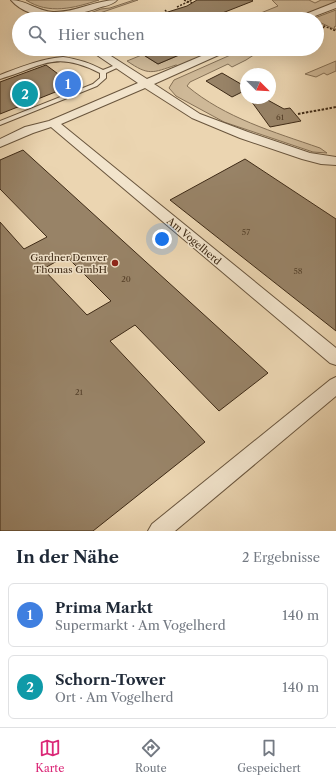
<!DOCTYPE html>
<html lang="de">
<meta charset="utf-8">
<style>
body{margin:0;font-family:"Libre Caslon Text",serif;background:#f2f2f3;color:#1f2937}
.compass{position:absolute;left:240px;top:68px;width:36px;height:36px;border-radius:50%;background:#fff;box-shadow:0 4px 16px #0002;rotate:114deg}
.you{position:absolute;left:162px;top:239px;width:14px;height:14px;margin:-10px;border:3px solid #fff;border-radius:50%;background:#1a73e8;box-shadow:0 0 0 6px #1a73e833}
.badge{display:grid;place-items:center;width:26px;height:26px;border-radius:50%;background:#db2777;color:#fff;font-size:13px;font-weight:700}
.pin{position:absolute;translate:-50% -50%;border:2px solid #fff;box-shadow:0 1px 4px #0006}
.list{margin:0;padding:0;list-style:none}
h2{display:flex;justify-content:space-between;align-items:center;height:52px;margin:0;padding:0 16px;font-size:17px}
h2 small{font-size:13px;font-weight:400;color:#747a83}
.list li{display:grid;grid-template-columns:26px 1fr auto;gap:12px;align-items:center;box-sizing:border-box;height:64px;margin:0 8px 8px;padding:0 8px;border:1px solid #e0e1e3;border-radius:6px}
.list b{display:block;font-size:15px;white-space:nowrap}
.list p{margin:0;font-size:13px;white-space:nowrap;color:#747a83}
.list em{font-size:13px;font-style:normal;color:#747a83}
.icon{flex:none;width:22px;height:22px;fill:none;stroke:currentColor;stroke-width:2;stroke-linecap:round;stroke-linejoin:round}
.map{position:relative;flex:none;width:336px;height:531px;overflow:hidden}
.search{position:absolute;background:#fff;box-shadow:0 4px 16px #0002;left:12px;right:12px;top:12px;height:44px;display:flex;align-items:center;gap:10px;box-sizing:border-box;padding:0 14px;border-radius:22px;color:#747a83;font-size:15px}
.sheet{height:196px;background:#fff}
nav{display:flex;justify-content:space-around;align-items:center;box-sizing:border-box;height:56px;border-top:1px solid #e0e1e3;background:#fff;font-size:11px;color:#747a83}
nav a{display:grid;justify-items:center;gap:2px}
nav .on{color:#db2777}
.map>svg:first-child{display:block}
.green{fill:#ceb897;stroke:#867156}
.building{fill:#988367;stroke:#3e2a16;fill-rule:evenodd}
.lines{fill:none;stroke-linecap:round;stroke-linejoin:round}
.lane-casing{stroke:#69553d;stroke-width:2}
.street-casing{stroke:#69553d;stroke-width:2}
.path-far1{stroke:#3e2a16;stroke-width:1.5;stroke-dasharray:2 1.5;stroke-linecap:butt}
.path{stroke:#3e2a16;stroke-width:2;stroke-dasharray:2.5 1.5;stroke-linecap:butt}
.lane{fill:#f2e4cc;fill-rule:evenodd}
.street{fill:#f2e4cc;fill-rule:evenodd}
.poi-dot{fill:#8f2418;stroke:#f2e4cc;stroke-width:1.5}
.labels{text-anchor:middle;dominant-baseline:central;stroke-width:3;stroke-linejoin:round;paint-order:stroke}
.number-label{font-size:8px;fill:#54402a}
.street-label{font-size:10px;fill:#3e2a16;stroke:#f2e4cc}
.poi-label{font-size:10px;fill:#3e2a16;stroke:#f2e4cc;text-anchor:end}
</style>
<div class="map">
<svg width="336" height="531" viewBox="0 0 336 531">
<rect width="100%" height="100%" fill="#ebd5b1"/>
<filter id="stains"><feTurbulence type="fractalNoise" baseFrequency=".005" numOctaves="4"/><feColorMatrix values="0 0 0 0 .2 0 0 0 0 .09 0 0 0 0 .02 0 0 0 .5 -.17"/></filter>
<radialGradient id="worn" r=".72"><stop offset=".6" stop-color="#630" stop-opacity="0"/><stop offset="1" stop-color="#630" stop-opacity=".3"/></radialGradient>
<g class="green">
<path d="M 26,0 L 99,0 C 74,8 49,15 26,0 Z"/>
<path d="M 134,0 L 138,0 L 91,16 L 92,17 L 74,19 L 101,9 L 110,8 Z"/>
<path d="M 272,0 L 309,0 L 315,3 L 321,0 L 336,0 L 336,3 L 291,19 L 246,19 L 278,6 Z"/>
<path d="M 336,10 L 336,26 L 334,27 L 336,30 L 317,21 L 317,19 L 312,19 Z"/>
<path d="M 194,49 L 219,49 L 179,66 L 176,65 C 152,73 149,76 127,61 L 149,52 L 145,56 L 158,64 Z"/>
<path d="M 244,49 L 263,49 L 246,60 L 232,67 L 228,64 L 190,82 L 187,86 C 225,118 274,132 320,148 L 327,153 L 313,152 L 224,122 L 176,96 L 169,88 L 174,80 Z"/>
<path d="M 336,61 L 336,71 L 327,75 L 324,73 L 316,77 L 305,74 Z"/>
</g>
<g class="building">
<path d="M 197,0 L 252,0 L 253,1 L 207,19 L 156,19 L 155,16 L 187,6 Z"/>
<path d="M 134,49 L 193,49 L 158,64 Z"/>
<path d="M 46,65 L 73,85 L 0,114 L 0,82 Z"/>
<path d="M 222,73 L 246,87 L 246,90 L 232,97 L 206,81 Z"/>
<path d="M 249,98 L 264,98 L 284,109 L 290,108 L 301,121 L 270,127 Z"/>
<path d="M 23,150 L 268,373 L 219,411 L 135,325 L 110,341 L 205,442 L 93,531 L 0,531 L 0,222 L 24,249 L 47,237 L 0,189 L 0,160 ZM 66,256 L 111,301 L 87,315 L 43,269 Z"/>
<path d="M 245,159 L 336,219 L 336,331 L 170,200 Z"/>
</g>
<g class="lines">
<defs>
<path id="lane" d="M 63,57 C 78,59 90,63 103,70 L 118,64 L 121,66 L 106,73 L 106,78 L 97,86 L 0,125 L 0,121 L 93,84 L 100,78 L 100,73 C 54,50 44,66 0,79 L 0,75 C 21,67 40,59 63,57 Z"/>
<g id="street">
<path d="M 11,0 C 26,0 37,11 53,12 C 75,13 95,0 117,0 C 113,5 104,6 98,8 C 72,17 32,24 11,0 Z"/>
<path d="M 336,2 L 336,8 L 307,19 L 293,19 Z"/>
<path d="M 88,49 L 100,49 L 147,79 L 218,49 L 232,49 L 154,84 L 200,114 L 248,132 L 310,153 L 336,157 L 336,165 L 321,164 L 302,159 L 240,138 L 192,118 L 145,88 L 61,124 L 336,348 L 336,365 L 330,363 L 51,127 L 33,133 L 0,147 L 0,139 L 25,127 L 49,121 L 138,83 Z"/>
<path d="M 336,377 L 336,396 L 175,531 L 148,531 L 152,524 L 330,380 Z"/>
</g>
</defs>
<use href="#lane" class="lane-casing"/>
<use href="#street" class="street-casing"/>
<g class="path-far1">
<path d="M 184,0 L 192,3"/>
<path d="M 177,7 L 192,0"/>
<path d="M 165,10 L 167,12"/>
<path d="M 317,23 L 336,31"/>
<path d="M 319,29 L 325,27"/>
</g>
<path class="path" d="M 298,114 L 336,107"/>
<use href="#lane" class="lane"/>
<use href="#street" class="street"/>
</g>
<circle class="poi-dot" cx="115" cy="263" r="4"/>
<g class="labels">
<g class="number-label">
<text x="280" y="117">61</text>
<text x="246" y="232">57</text>
<text x="298" y="271">58</text>
<text x="126" y="279">20</text>
<text x="79" y="392">21</text>
</g>
<g class="street-label">
<text transform="translate(194 241) rotate(40)">Am Vogelherd</text>
</g>
<g class="poi-label">
<text x="107" y="257">Gardner Denver<tspan x="107" dy="12">Thomas GmbH</tspan></text>
</g>
</g>
<rect width="100%" height="100%" filter="url(#stains)"/>
<rect width="100%" height="100%" fill="url(#worn)"/>
</svg>
<svg class="compass" viewBox="-18 -18 36 36"><path d="M0-13l5 13h-10z" fill="#e53935"/><path d="M0 13l5-13h-10z" fill="#747a83"/></svg>
<div class="you"></div>
<div class="pin badge" style="left:68px;top:84px;background:#3f7fe0">1</div>
<div class="pin badge" style="left:25px;top:94px;background:#0f9aa8">2</div>
<div class="search"><svg class="icon" aria-label="search" viewBox="0 0 24 24"><circle cx="10" cy="10" r="6"/><path d="M15 15l6 6"/></svg>Hier suchen</div>
</div>
<section class="sheet">
<h2>In der Nähe<small>2 Ergebnisse</small></h2>
<ul class="list">
<li><span class="badge" style="background:#3f7fe0">1</span><div><b>Prima Markt</b><p>Supermarkt · Am Vogelherd</p></div><em>140 m</em></li>
<li><span class="badge" style="background:#0f9aa8">2</span><div><b>Schorn-Tower</b><p>Ort · Am Vogelherd</p></div><em>140 m</em></li>
</ul>
</section>
<nav>
<a class="on"><svg class="icon" aria-label="map" viewBox="0 0 24 24"><path d="M3 6l6-2 6 2 6-2v14l-6 2-6-2-6 2zM9 4v14M15 6v14"/></svg>Karte</a>
<a><svg class="icon" aria-label="directions" viewBox="0 0 24 24"><path d="M12 3l9 9-9 9-9-9zM9 14v-3h6M13 9l2 2-2 2"/></svg>Route</a>
<a><svg class="icon" aria-label="saved" viewBox="0 0 24 24"><path d="M7 4h10v16l-5-4-5 4z"/></svg>Gespeichert</a>
</nav>
